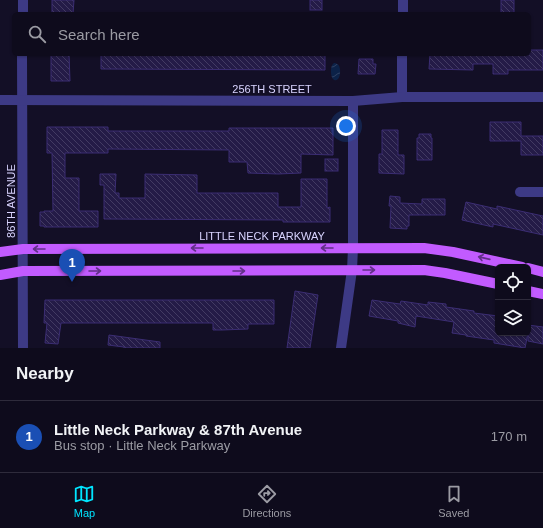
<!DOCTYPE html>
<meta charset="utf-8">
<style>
body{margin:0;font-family:Helvetica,sans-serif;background:#1c1929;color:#f1f3f6}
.controls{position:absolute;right:12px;bottom:12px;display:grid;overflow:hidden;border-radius:6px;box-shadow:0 1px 3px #0004}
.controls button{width:36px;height:36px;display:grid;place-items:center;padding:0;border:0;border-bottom:1px solid #2e2b3b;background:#0e0b1c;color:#f1f3f6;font:20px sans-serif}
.you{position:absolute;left:346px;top:126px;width:14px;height:14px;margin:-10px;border:3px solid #fff;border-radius:50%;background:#1a73e8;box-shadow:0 0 0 6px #1a73e833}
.badge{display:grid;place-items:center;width:26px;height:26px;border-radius:50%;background:#00e5ff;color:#fff;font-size:13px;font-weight:700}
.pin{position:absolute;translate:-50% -33px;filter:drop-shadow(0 1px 2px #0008)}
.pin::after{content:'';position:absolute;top:21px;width:14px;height:12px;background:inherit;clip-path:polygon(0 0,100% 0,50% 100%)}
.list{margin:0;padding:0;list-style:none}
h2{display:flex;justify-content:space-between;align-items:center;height:52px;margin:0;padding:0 16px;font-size:17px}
h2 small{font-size:13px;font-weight:400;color:#9b9ba3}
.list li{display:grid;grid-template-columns:26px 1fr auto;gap:12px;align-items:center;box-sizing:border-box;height:72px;padding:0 16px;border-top:1px solid #2e2b3b}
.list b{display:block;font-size:15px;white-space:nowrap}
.list p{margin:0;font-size:13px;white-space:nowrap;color:#9b9ba3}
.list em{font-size:13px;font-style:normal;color:#9b9ba3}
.icon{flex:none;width:22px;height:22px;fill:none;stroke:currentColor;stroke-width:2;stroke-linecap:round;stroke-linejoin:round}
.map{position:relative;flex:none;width:543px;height:348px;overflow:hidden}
.search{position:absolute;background:#0e0b1c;box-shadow:0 1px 3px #0004;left:12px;right:12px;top:12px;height:44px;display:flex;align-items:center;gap:10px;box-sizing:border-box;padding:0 14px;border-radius:6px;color:#9b9ba3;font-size:15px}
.sheet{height:124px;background:#0e0b1c}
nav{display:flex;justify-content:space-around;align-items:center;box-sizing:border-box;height:56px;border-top:1px solid #2e2b3b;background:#0e0b1c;font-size:11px;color:#9b9ba3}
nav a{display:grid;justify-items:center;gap:2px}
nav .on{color:#00e5ff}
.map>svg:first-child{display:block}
.water{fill:url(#water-waves)}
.building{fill:url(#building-back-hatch);stroke:#3b2d73}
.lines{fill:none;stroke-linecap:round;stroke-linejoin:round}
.minor{stroke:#3d3a85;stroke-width:10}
.major{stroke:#c25bff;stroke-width:10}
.oneway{stroke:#623188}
.labels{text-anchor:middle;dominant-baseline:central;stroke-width:3;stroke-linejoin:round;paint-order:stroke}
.street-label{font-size:11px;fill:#d9d4ff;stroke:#130f26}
</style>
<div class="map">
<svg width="543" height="348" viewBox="0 0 543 348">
<defs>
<pattern id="water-waves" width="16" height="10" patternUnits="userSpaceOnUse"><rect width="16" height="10" fill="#0c2248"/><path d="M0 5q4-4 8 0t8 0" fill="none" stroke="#2f4163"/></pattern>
<pattern id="building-back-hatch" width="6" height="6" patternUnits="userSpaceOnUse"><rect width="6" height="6" fill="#241b47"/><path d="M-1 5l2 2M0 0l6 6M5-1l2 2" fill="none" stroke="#433b63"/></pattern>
</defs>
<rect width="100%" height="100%" fill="#130f26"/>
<path class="water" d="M 334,63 C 335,63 336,63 337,64 C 341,65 341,76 338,79 C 333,83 331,76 331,72 C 331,68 331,66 334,63 Z"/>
<g class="building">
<path d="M 52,0 L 74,0 L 73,14 L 52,14 Z"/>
<rect x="310" y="0" width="12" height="10"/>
<rect x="501" y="0" width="13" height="14"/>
<path d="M 529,50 L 543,50 L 543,70 L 508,70 L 508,74 L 493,74 L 493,64 L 473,64 L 473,70 L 429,69 L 430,54 L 529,54 Z"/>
<path d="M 51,54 L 69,54 L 70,81 L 51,81 Z"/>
<path d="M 101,54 L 325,54 L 325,70 L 101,69 Z"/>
<path d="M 359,59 L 373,59 L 373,64 L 376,64 L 375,74 L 358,74 Z"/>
<path d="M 490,122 L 521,122 L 521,136 L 543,136 L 543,155 L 521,155 L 521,141 L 490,141 Z"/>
<path d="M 47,127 L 108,127 L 108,131 L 229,131 L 229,128 L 333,128 L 333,155 L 301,154 L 301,173 L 278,174 L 248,173 L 247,162 L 229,162 L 229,150 L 108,149 L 108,153 L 65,153 L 65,178 L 79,178 L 79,211 L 98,211 L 98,227 L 44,227 L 44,226 L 40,226 L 40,212 L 44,212 L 44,211 L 53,211 L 52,153 L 47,153 Z"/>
<path d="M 382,130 L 398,130 L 398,155 L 404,155 L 404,174 L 379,173 L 379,154 L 382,154 Z"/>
<path d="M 419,134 L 431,134 L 431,138 L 432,138 L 432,160 L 417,160 L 417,138 L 419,138 Z"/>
<rect x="325" y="159" width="13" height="12"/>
<path d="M 100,174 L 116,174 L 115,193 L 119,193 L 119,198 L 145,198 L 145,174 L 197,175 L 197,193 L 278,193 L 278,207 L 301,207 L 301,179 L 327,179 L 327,208 L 330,207 L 330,222 L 283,222 L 283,220 L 104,219 L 104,185 L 100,185 Z"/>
<path d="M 390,196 L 400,197 L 400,203 L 422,204 L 422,199 L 445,199 L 445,215 L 409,215 L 409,226 L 407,226 L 407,229 L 390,228 L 391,206 L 389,206 Z"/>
<path d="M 466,202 L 497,209 L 497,206 L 543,216 L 543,235 L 493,224 L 493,227 L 462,220 Z"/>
<path d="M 295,291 L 318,295 L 310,348 L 287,348 Z"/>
<path d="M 45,300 L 274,300 L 274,324 L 248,324 L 248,329 L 222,330 L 213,330 L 213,323 L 61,323 L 58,344 L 45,343 L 47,323 L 44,323 Z"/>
<path d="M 372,300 L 400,304 L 401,301 L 428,305 L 428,302 L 446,304 L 446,307 L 474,311 L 474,313 L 498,316 L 498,333 L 528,333 L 525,348 L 494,343 L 494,340 L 466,336 L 466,335 L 452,333 L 454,322 L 416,316 L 415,327 L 398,323 L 398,321 L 369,316 Z"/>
<path d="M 528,325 L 543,327 L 543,344 L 528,341 Z"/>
<path d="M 109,335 L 160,342 L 160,348 L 124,348 L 124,347 L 108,345 Z"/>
</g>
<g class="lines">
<g class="minor">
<path d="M 23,14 L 23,0"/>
<path d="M 403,14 L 403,0"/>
<path d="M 22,54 L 23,348"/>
<path d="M 402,97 L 402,54"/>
<path d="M 0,100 L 353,101 L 402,97 L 543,97"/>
<path d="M 520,192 L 543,192"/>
<path d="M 341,348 L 352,270 L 353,248 L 353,101"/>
</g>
<g class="major">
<path d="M 0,252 L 23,249 L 424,248 L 453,252 L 522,267"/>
<path d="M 528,268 L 543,272"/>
<path d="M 0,275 L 23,271 L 424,270 L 445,273 L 498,284"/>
<path d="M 528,291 L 543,294"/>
</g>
</g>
<defs><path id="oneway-shaft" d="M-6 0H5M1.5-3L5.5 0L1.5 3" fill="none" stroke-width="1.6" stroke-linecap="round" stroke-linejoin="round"/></defs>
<g class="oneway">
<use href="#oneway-shaft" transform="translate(197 248) rotate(180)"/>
<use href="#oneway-shaft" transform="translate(327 248) rotate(180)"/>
<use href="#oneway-shaft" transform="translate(39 249) rotate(180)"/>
<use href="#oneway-shaft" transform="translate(484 258) rotate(-167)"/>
<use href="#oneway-shaft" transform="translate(369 270)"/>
<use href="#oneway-shaft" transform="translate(95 271)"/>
<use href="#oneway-shaft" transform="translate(239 271)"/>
</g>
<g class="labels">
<g class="street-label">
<text x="272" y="89">256TH STREET</text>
<text transform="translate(11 201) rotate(-90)">86TH AVENUE</text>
<text x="262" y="236">LITTLE NECK PARKWAY</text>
</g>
</g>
</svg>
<div class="controls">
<button><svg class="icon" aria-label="locate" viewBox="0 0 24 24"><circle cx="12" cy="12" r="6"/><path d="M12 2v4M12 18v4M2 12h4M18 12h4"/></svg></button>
<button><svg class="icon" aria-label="layers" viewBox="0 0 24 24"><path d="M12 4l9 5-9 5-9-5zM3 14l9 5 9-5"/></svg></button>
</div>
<div class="you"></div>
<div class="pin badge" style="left:72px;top:282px;background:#1a4fb4">1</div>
<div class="search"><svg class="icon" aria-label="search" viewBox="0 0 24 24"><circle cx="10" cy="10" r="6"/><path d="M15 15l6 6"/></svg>Search here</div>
</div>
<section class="sheet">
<h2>Nearby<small></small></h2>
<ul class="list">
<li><span class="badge" style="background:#1a4fb4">1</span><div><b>Little Neck Parkway &amp; 87th Avenue</b><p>Bus stop · Little Neck Parkway</p></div><em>170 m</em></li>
</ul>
</section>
<nav>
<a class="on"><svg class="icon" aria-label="map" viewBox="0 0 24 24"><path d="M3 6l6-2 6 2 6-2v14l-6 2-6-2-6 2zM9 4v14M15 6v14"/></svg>Map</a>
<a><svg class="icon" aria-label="directions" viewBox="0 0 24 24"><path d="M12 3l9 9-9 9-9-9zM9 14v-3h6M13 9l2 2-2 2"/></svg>Directions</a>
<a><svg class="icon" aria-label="saved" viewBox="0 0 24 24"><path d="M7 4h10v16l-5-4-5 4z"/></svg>Saved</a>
</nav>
